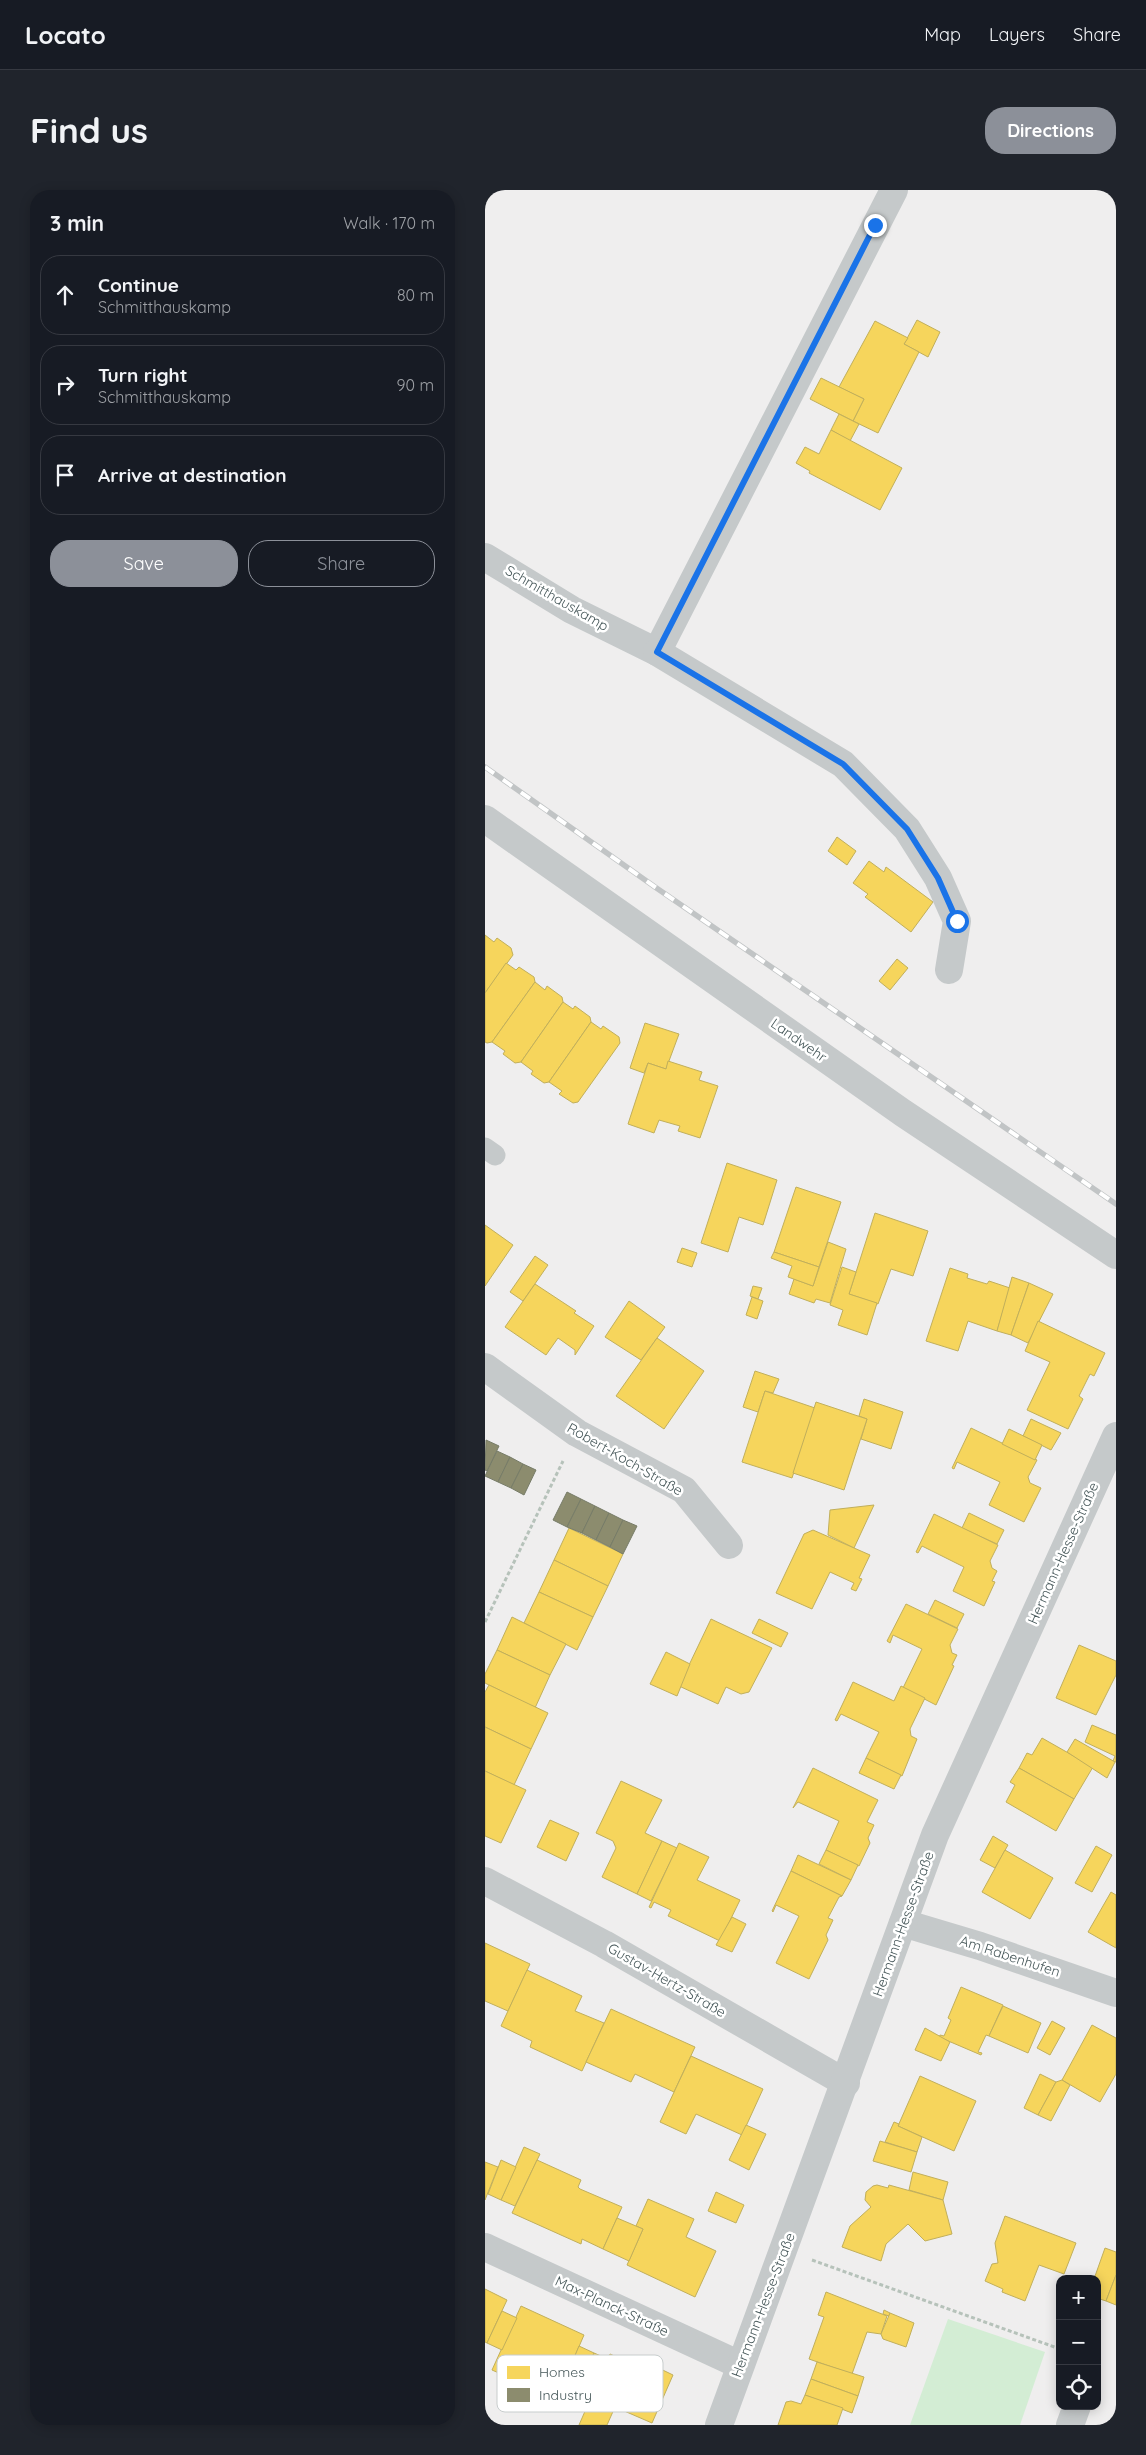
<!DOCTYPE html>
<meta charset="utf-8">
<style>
body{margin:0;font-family:Quicksand,sans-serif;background:#20242c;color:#f1f3f6}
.controls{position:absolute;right:15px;bottom:15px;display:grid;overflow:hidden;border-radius:10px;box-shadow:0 2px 12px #0003}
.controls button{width:45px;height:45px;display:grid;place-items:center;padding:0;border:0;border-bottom:1px solid #363941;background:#171b24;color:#f1f3f6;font:25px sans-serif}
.stop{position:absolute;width:15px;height:15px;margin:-11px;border:4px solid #1a73e8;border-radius:50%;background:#fff}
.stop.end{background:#1a73e8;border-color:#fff;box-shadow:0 1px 5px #0008}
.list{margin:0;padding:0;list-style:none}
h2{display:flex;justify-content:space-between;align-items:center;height:65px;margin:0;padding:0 20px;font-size:21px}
h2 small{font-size:16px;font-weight:400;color:#9ea1a6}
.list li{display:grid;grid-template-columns:32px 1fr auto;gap:15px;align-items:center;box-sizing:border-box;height:80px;margin:0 10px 10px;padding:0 10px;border:1px solid #363941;border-radius:20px}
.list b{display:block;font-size:19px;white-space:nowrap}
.list p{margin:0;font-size:16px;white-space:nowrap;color:#9ea1a6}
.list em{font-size:16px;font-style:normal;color:#9ea1a6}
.actions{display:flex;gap:10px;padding:15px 20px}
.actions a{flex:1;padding:11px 0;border:1px solid #8c9099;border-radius:20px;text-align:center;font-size:18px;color:#8c9099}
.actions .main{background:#8c9099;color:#fff}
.icon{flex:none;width:28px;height:28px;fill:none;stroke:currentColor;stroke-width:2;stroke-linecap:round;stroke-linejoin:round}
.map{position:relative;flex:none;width:631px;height:2235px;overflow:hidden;border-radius:20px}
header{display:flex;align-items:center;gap:30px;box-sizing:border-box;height:70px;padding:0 25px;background:#171b24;border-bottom:1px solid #363941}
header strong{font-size:24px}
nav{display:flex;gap:28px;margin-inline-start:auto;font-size:18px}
.intro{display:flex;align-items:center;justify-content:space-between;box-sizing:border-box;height:120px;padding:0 30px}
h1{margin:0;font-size:35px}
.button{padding:12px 22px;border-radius:20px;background:#8c9099;color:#fff;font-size:18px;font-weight:700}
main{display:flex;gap:30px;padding:0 30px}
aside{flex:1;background:#171b24;border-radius:20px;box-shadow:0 2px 12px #0003}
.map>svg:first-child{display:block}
.green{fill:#d3edd4}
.homes{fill:#f6d55c;stroke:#c1af5b}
.industry{fill:#8c8c6e;stroke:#777c68}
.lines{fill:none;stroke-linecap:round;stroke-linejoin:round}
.path{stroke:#b6c2ba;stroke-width:3;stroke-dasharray:4 2.5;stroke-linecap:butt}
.service{stroke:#c5c9ca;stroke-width:21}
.minor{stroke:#c5c9ca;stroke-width:28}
.rail-casing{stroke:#c1c4c5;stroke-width:5.5}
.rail{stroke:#fff;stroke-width:4;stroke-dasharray:11;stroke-linecap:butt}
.route{stroke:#1a73e8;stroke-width:6}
.labels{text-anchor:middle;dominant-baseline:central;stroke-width:5;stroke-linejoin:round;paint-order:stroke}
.street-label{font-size:14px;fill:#465759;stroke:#fff}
.key{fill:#fff;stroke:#c8cdcd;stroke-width:1}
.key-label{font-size:14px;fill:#465759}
</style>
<header>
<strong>Locato</strong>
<nav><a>Map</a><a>Layers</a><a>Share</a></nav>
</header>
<div class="intro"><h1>Find us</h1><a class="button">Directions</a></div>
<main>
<aside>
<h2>3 min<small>Walk · 170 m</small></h2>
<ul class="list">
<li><svg class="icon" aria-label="ahead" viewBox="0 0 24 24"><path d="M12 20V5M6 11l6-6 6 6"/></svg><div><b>Continue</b><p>Schmitthauskamp</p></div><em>80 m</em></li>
<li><svg class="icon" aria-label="right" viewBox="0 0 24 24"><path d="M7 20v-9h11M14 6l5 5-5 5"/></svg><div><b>Turn right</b><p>Schmitthauskamp</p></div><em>90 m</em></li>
<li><svg class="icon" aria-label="arrive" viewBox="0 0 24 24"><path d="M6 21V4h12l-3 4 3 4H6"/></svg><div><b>Arrive at destination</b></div></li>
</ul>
<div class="actions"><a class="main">Save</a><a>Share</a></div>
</aside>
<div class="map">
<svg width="631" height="2235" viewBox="0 0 631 2235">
<rect width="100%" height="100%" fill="#efeeee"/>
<path class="green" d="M 463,2129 L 560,2162 L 535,2235 L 425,2235 Z"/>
<g class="homes">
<path d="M 432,130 L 455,142 L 443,167 L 419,154 Z"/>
<path d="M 390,131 L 423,148 L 419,154 L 434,162 L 393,243 L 368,231 L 379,209 L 354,197 Z"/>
<path d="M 336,188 L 379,209 L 368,231 L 325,209 Z"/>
<path d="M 354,224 L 374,234 L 365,251 L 346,240 Z"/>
<path d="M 346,240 L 417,278 L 395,320 L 324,283 L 325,281 L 311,273 L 320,257 L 334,264 Z"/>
<path d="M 352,647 L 371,661 L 362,675 L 343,661 Z"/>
<path d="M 384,671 L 399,682 L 401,677 L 448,712 L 426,742 L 380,707 L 383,704 L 368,693 Z"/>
<path d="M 0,745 L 9,752 L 12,748 L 26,758 L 28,765 L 0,803 Z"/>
<path d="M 412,769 L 423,778 L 405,800 L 394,791 Z"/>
<path d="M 21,773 L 31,780 L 34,777 L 49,787 L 50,792 L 7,852 L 2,853 L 0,852 L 0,803 Z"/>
<path d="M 50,792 L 60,800 L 62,796 L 77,807 L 78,812 L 36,872 L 30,873 L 18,864 L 20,861 L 7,852 Z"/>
<path d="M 78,812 L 88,819 L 90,816 L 105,827 L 106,832 L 64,892 L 59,893 L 46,884 L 48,881 L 36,872 Z"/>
<path d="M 106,832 L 116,839 L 118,836 L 134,847 L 135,853 L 93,912 L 88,913 L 74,904 L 77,901 L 64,892 Z"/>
<path d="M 160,833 L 194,844 L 181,879 L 163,873 L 159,883 L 145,878 Z"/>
<path d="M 183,871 L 217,882 L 214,890 L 233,896 L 215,948 L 193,941 L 195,936 L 174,930 L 169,943 L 143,934 L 163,873 L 181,879 Z"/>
<path d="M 242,973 L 292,990 L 278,1035 L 254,1027 L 243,1062 L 216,1053 Z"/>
<path d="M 311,997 L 356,1012 L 334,1077 L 289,1062 Z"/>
<path d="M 390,1023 L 443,1041 L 428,1086 L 406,1079 L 393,1114 L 364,1104 Z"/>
<path d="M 0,1035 L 28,1055 L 0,1096 Z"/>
<path d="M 343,1052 L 361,1059 L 345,1113 L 331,1109 L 329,1113 L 304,1104 L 309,1089 L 328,1096 Z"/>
<path d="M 197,1058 L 212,1063 L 207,1077 L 192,1072 Z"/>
<path d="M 289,1062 L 334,1077 L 328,1096 L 303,1087 L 307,1076 L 286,1068 Z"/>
<path d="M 50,1066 L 63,1075 L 38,1111 L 25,1102 Z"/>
<path d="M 357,1077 L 371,1082 L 364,1104 L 392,1113 L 382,1145 L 353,1135 L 358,1120 L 345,1115 Z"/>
<path d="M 465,1078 L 483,1084 L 482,1088 L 502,1094 L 504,1091 L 525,1098 L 512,1141 L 483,1131 L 473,1161 L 441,1151 Z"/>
<path d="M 527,1087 L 544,1093 L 526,1145 L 512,1141 Z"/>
<path d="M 544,1093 L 568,1104 L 543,1153 L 526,1145 Z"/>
<path d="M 50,1094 L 91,1121 L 89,1123 L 109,1136 L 90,1165 L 90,1160 L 73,1148 L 61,1165 L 20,1137 Z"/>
<path d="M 268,1096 L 277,1098 L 273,1109 L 265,1106 Z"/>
<path d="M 267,1107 L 278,1111 L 272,1129 L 261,1125 Z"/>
<path d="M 144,1111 L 180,1137 L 156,1170 L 120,1147 Z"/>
<path d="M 553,1131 L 620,1163 L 609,1186 L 605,1184 L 594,1206 L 598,1209 L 583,1239 L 542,1220 L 565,1172 L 540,1161 Z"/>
<path d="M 172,1148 L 219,1181 L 179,1239 L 131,1206 Z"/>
<path d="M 270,1181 L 294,1189 L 288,1203 L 280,1201 L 273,1222 L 258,1217 Z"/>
<path d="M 280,1201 L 330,1218 L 307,1288 L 257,1272 Z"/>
<path d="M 379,1209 L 418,1222 L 406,1259 L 376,1249 L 382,1229 L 374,1226 Z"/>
<path d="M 331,1212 L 382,1229 L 359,1300 L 308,1283 Z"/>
<path d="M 546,1229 L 576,1243 L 566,1260 L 538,1246 Z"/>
<path d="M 486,1238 L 552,1270 L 543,1287 L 545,1293 L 556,1298 L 539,1332 L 504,1315 L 515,1292 L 472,1272 L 469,1279 L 467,1278 Z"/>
<path d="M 524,1239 L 557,1255 L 550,1270 L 517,1254 Z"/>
<path d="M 389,1315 L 369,1358 L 343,1345 L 345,1320 Z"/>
<path d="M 484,1323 L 519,1340 L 512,1354 L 477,1338 Z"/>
<path d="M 449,1324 L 513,1355 L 505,1371 L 507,1378 L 512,1381 L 507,1391 L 510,1392 L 499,1416 L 468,1401 L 479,1377 L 437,1356 L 433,1363 L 431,1362 Z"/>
<path d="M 84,1338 L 138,1364 L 123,1396 L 69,1370 Z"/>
<path d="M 328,1340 L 385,1365 L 374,1388 L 377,1389 L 371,1401 L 366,1399 L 369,1393 L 345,1382 L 327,1419 L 291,1403 L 319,1344 Z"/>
<path d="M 69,1370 L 123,1396 L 108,1427 L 54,1402 Z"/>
<path d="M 54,1402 L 108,1427 L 92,1460 L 39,1433 Z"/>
<path d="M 450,1410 L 479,1424 L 472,1438 L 443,1424 Z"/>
<path d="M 421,1414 L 473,1439 L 465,1455 L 467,1463 L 472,1465 L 467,1475 L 469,1476 L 451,1515 L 418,1498 L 437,1459 L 408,1445 L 405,1453 L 402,1451 Z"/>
<path d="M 27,1427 L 81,1454 L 65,1485 L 12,1460 Z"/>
<path d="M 226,1429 L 287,1458 L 264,1502 L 256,1504 L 241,1497 L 233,1514 L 194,1496 Z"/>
<path d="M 274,1429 L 303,1443 L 296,1457 L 267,1443 Z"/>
<path d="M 594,1455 L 631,1471 L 631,1485 L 611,1525 L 571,1508 Z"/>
<path d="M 12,1460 L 65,1485 L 50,1518 L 0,1493 L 0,1484 Z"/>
<path d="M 181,1462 L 205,1474 L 192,1506 L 165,1494 Z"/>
<path d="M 368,1492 L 409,1511 L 416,1496 L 440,1508 L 425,1539 L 426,1546 L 432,1549 L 417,1586 L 381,1568 L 394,1542 L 356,1524 L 352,1531 L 350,1530 Z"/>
<path d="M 4,1495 L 63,1523 L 46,1559 L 0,1537 L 0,1502 Z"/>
<path d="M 607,1535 L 631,1545 L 631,1572 L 628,1571 L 630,1566 L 600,1552 Z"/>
<path d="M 0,1537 L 46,1559 L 29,1595 L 0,1581 Z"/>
<path d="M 557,1548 L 608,1577 L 589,1609 L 534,1578 L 542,1563 L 547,1565 Z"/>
<path d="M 590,1549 L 630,1572 L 622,1588 L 582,1562 Z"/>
<path d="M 381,1568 L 416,1585 L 409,1599 L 374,1583 Z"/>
<path d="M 328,1578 L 393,1610 L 382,1632 L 389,1635 L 383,1648 L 385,1653 L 374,1676 L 341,1660 L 354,1631 L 313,1612 L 308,1618 Z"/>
<path d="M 534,1578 L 589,1609 L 571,1641 L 521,1612 L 530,1595 L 525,1592 Z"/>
<path d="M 0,1581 L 41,1600 L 16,1653 L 0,1646 Z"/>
<path d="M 136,1591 L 177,1610 L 160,1643 L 177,1651 L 152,1704 L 117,1687 L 131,1658 L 128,1651 L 111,1643 Z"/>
<path d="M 65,1630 L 94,1643 L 81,1671 L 52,1657 Z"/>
<path d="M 508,1646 L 523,1655 L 510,1678 L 495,1670 Z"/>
<path d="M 177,1651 L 192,1658 L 166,1711 L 152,1704 Z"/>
<path d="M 194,1653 L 224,1667 L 212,1690 L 255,1710 L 235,1751 L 183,1726 L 186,1720 L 169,1712 L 166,1718 L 164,1717 Z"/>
<path d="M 611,1656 L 627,1665 L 607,1702 L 590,1693 Z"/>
<path d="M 341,1660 L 373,1675 L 366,1690 L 334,1674 Z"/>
<path d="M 520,1660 L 568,1688 L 545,1729 L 497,1702 Z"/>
<path d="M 313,1665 L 366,1690 L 357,1706 L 306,1681 Z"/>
<path d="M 306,1681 L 357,1706 L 354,1707 L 343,1728 L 348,1730 L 341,1745 L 343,1750 L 324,1789 L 291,1773 L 314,1726 L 291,1715 L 288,1722 L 287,1721 Z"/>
<path d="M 626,1702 L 631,1705 L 631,1758 L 603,1742 Z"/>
<path d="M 247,1727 L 261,1734 L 247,1762 L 231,1755 Z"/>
<path d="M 0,1753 L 45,1774 L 23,1821 L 0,1811 Z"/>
<path d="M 42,1780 L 97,1806 L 90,1821 L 119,1833 L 97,1881 L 45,1857 L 47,1851 L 16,1836 Z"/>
<path d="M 476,1797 L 518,1815 L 504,1846 L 501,1845 L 493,1862 L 497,1863 L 496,1865 L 454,1847 L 455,1845 L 459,1846 L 466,1830 L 463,1828 Z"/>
<path d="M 518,1816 L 556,1833 L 543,1863 L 504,1846 Z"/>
<path d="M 126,1819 L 210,1857 L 189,1902 L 150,1884 L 146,1892 L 101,1872 Z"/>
<path d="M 567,1831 L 580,1838 L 565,1865 L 552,1858 Z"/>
<path d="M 607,1835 L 631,1848 L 631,1884 L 615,1912 L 577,1890 Z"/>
<path d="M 440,1838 L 465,1852 L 456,1871 L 430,1860 Z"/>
<path d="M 206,1866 L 278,1899 L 257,1945 L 211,1924 L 201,1944 L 175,1932 Z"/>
<path d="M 555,1884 L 571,1892 L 553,1925 L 539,1918 Z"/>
<path d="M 435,1886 L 491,1911 L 469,1961 L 413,1936 Z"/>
<path d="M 577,1890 L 585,1895 L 566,1931 L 553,1925 L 571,1892 Z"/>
<path d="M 409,1932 L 414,1934 L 413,1936 L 437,1947 L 432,1962 L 400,1952 Z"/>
<path d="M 261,1935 L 281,1944 L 264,1980 L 244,1970 Z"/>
<path d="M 395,1951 L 432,1962 L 426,1982 L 388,1971 Z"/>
<path d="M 39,1957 L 55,1964 L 30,2016 L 16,2010 Z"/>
<path d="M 16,1970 L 31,1977 L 16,2010 L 3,2004 Z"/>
<path d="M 52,1970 L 96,1990 L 93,1997 L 95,1999 L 137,2017 L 118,2059 L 97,2049 L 96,2054 L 27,2023 Z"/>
<path d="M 0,1972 L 13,1977 L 0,2010 Z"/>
<path d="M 428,1982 L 463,1992 L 458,2010 L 424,2000 Z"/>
<path d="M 392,1995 L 403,1998 L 404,1995 L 458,2010 L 467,2044 L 440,2051 L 423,2034 L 401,2054 L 396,2071 L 357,2057 L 365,2036 L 386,2017 L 380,2010 L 381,2002 L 388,1996 Z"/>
<path d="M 231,2002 L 259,2015 L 251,2033 L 223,2021 Z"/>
<path d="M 163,2009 L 209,2029 L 201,2047 L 231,2061 L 210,2107 L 142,2075 L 158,2039 L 151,2036 Z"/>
<path d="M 520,2026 L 591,2053 L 579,2084 L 554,2075 L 540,2111 L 517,2102 L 518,2099 L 500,2091 L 507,2074 L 513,2073 L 510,2053 Z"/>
<path d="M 132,2028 L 158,2039 L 144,2071 L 118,2059 Z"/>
<path d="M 620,2058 L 631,2062 L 631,2085 L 621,2111 L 612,2108 L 612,2089 L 609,2089 Z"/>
<path d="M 631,2085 L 631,2115 L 621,2111 Z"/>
<path d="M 0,2099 L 22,2110 L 2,2153 L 0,2152 Z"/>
<path d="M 341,2102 L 402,2126 L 396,2144 L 382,2142 L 367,2184 L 324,2169 L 339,2127 L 333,2125 Z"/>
<path d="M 36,2116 L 99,2145 L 80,2189 L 49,2174 L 39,2194 L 7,2180 Z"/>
<path d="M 399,2120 L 405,2123 L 404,2126 L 398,2124 Z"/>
<path d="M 17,2121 L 32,2128 L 17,2160 L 2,2153 Z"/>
<path d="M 405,2123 L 429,2133 L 421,2157 L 398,2149 L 396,2144 Z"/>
<path d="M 94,2156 L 109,2163 L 94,2195 L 80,2189 Z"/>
<path d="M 109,2163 L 123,2169 L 103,2215 L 89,2210 Z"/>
<path d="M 125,2164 L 156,2178 L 159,2171 L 188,2185 L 167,2233 L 130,2217 L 122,2235 L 94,2235 Z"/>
<path d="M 332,2172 L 379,2187 L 373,2206 L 326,2189 Z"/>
<path d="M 326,2189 L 373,2206 L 367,2223 L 320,2205 Z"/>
<path d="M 320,2205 L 358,2218 L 352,2235 L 293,2235 L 301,2212 L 306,2211 L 316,2214 Z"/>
</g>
<g class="industry">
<path d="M 1,1250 L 14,1256 L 2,1281 L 0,1280 Z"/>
<path d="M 12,1261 L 25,1267 L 13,1292 L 0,1286 Z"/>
<path d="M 25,1267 L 38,1274 L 26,1298 L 13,1292 Z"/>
<path d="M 38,1274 L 51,1280 L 39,1305 L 26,1298 Z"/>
<path d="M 82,1302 L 96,1309 L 82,1337 L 68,1330 Z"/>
<path d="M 96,1309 L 110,1316 L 97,1343 L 82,1337 Z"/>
<path d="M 110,1316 L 124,1323 L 111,1350 L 97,1343 Z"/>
<path d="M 124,1323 L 138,1330 L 125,1357 L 111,1350 Z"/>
<path d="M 138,1330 L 152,1336 L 138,1364 L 125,1357 Z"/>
</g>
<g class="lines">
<g class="path">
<path d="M 0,1432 L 78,1271"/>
<path d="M 327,2070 L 575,2159"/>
</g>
<path class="service" d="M 0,958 L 10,965"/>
<g class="minor">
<path d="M 0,367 L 87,420 L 172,462 L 409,0"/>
<path d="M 172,462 L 358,574 L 422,639 L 453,688 L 472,731 L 464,780"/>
<path d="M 0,629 L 418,923 L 631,1065"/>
<path d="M 0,1177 L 92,1243 L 199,1300 L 244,1355"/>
<path d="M 0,1691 L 119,1754 L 361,1893"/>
<path d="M 418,1733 L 495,1756 L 631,1803"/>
<path d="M 0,2057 L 255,2175"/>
<path d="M 234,2235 L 450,1645 L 631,1246"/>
<path d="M 585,2235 L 592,2216"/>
</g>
<defs>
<path id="rail" d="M 0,577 L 170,697 L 631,1014"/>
</defs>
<use href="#rail" class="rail-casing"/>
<use href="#rail" class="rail"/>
</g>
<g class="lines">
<path class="route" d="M 390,35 L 172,462 L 358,574 L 422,639 L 453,688 L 472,731"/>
</g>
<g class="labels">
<g class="street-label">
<text transform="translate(72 408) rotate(30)">Schmitthauskamp</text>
<text transform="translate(314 850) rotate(35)">Landwehr</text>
<text transform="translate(140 1269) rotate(30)">Robert-Koch-Straße</text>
<text transform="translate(578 1363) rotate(-66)">Hermann-Hesse-Straße</text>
<text transform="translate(418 1734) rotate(-70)">Hermann-Hesse-Straße</text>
<text transform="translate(525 1766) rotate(18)">Am Rabenhufen</text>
<text transform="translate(182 1790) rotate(30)">Gustav-Hertz-Straße</text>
<text transform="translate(278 2115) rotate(-69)">Hermann-Hesse-Straße</text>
<text transform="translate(127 2116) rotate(25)">Max-Planck-Straße</text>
</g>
</g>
<rect x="12" y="2165" width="166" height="57" rx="8" class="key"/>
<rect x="22" y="2176" width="23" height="13" fill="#f6d55c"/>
<rect x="22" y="2198" width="23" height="14" fill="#8c8c6e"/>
<g class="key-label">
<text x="54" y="2187">Homes</text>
<text x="54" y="2210">Industry</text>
</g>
</svg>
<div class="controls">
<button>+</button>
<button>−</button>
<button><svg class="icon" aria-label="locate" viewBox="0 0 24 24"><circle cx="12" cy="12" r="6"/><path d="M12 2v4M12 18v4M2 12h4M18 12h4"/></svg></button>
</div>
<div class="stop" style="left:472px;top:731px"></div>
<div class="stop end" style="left:390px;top:35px"></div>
</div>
</main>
